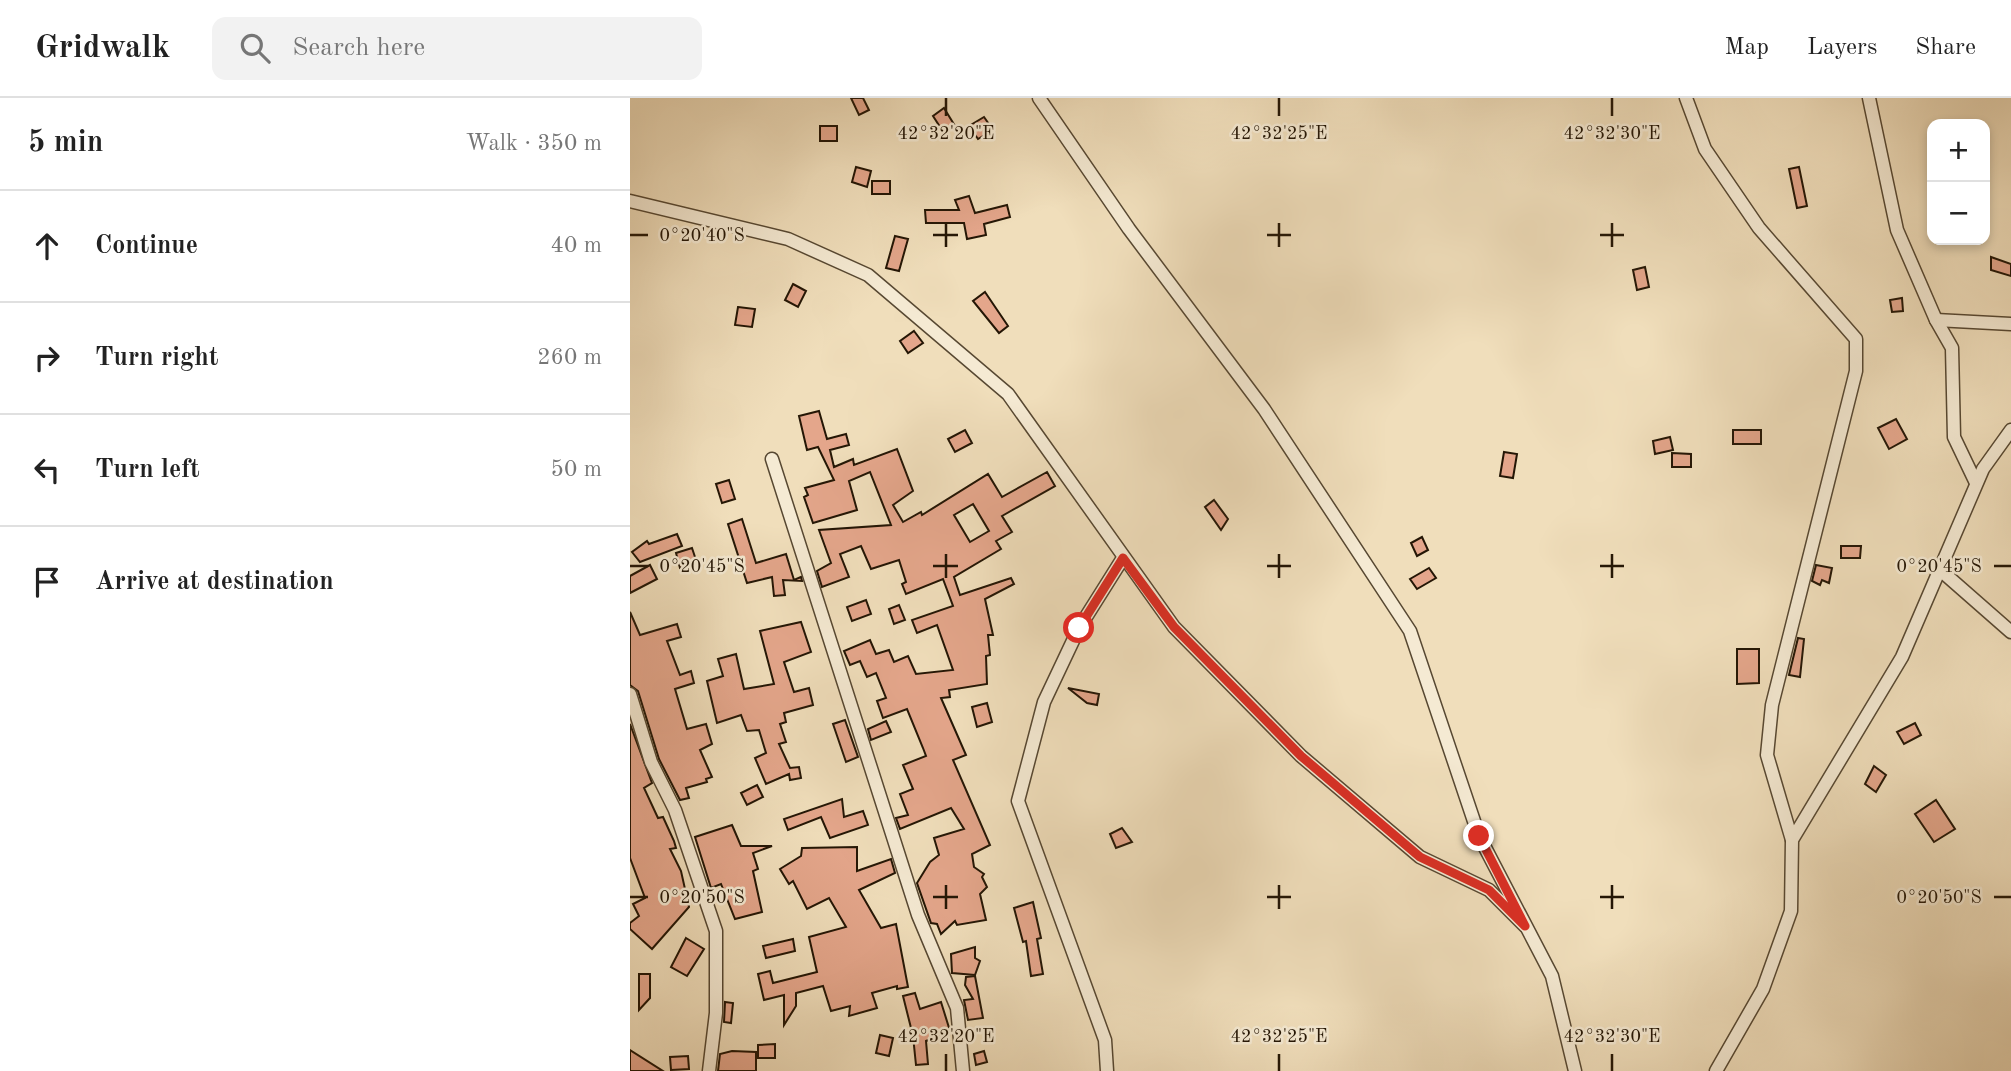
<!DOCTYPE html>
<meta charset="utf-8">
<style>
body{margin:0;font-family:"Old Standard TT",serif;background:#f2f2f2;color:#222}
.controls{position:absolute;right:21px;top:21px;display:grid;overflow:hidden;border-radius:14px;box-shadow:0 4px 10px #0003}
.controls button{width:63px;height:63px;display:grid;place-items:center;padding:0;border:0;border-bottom:2px solid #e0e0e0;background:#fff;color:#222;font:35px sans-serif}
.stop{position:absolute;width:21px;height:21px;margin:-16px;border:5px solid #d93025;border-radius:50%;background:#fff}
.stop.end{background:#d93025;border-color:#fff;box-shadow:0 2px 7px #0008}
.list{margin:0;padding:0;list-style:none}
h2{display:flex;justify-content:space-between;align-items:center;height:91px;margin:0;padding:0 28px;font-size:30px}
h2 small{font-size:23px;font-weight:400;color:#767676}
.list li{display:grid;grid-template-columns:46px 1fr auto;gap:21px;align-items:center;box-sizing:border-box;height:112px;padding:0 28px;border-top:2px solid #e0e0e0}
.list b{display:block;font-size:26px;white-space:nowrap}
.list em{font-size:23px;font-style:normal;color:#767676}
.icon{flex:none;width:38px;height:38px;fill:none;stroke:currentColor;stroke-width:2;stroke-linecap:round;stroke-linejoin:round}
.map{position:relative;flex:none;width:1381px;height:973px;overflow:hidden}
header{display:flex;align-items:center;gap:42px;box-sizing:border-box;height:98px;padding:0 35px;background:#fff;border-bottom:2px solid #e0e0e0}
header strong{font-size:33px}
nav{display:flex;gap:38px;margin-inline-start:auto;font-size:24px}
.search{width:490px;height:63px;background:#f2f2f2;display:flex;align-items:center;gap:18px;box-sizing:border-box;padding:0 24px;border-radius:14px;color:#767676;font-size:26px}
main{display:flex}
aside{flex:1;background:#fff}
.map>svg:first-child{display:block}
.building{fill:#e4a68b;stroke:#241605;stroke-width:2;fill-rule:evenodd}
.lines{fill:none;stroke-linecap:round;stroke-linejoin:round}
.street-casing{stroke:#574832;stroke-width:15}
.street{stroke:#f5ead3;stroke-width:12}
.route{stroke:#d93025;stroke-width:9}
.ticks{fill:none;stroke:#241605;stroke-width:2.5}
.ticks-label{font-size:18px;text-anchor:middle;fill:#241605;stroke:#f5ead3;stroke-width:5;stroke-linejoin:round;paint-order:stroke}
</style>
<header>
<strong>Gridwalk</strong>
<div class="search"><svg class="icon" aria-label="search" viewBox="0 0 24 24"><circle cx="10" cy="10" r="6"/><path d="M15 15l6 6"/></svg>Search here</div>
<nav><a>Map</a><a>Layers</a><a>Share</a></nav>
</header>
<main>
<aside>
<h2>5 min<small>Walk · 350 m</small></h2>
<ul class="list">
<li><svg class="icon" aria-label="ahead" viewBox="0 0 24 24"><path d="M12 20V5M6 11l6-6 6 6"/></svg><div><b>Continue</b></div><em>40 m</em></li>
<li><svg class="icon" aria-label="right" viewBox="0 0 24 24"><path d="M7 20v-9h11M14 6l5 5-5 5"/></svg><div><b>Turn right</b></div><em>260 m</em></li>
<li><svg class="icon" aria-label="left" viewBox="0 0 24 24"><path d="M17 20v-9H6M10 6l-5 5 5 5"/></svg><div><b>Turn left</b></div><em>50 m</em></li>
<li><svg class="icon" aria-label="arrive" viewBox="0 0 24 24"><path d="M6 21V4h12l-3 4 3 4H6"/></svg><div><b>Arrive at destination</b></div></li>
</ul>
</aside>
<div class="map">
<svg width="1381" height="973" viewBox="0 0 1381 973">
<rect width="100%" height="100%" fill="#f0debb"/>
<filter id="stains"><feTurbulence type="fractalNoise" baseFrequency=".00286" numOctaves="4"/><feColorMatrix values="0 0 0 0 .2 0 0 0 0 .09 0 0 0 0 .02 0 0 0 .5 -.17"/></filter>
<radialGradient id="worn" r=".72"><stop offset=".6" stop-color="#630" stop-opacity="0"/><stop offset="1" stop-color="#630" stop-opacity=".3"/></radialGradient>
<g class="building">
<path d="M 221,0 L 233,0 L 239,12 L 229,17 Z"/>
<path d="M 314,10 L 325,28 L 314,35 L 303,18 Z"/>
<path d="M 354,19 L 363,32 L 348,41 L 339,28 Z"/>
<rect x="190" y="28" width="17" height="15"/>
<path d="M 226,69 L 241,73 L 237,89 L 222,84 Z"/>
<path d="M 1169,69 L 1177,108 L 1167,110 L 1159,71 Z"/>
<rect x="242" y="83" width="18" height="13"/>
<path d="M 339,98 L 345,115 L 377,107 L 380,119 L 354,126 L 356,137 L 337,141 L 334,125 L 296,125 L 295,112 L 329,112 L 325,102 Z"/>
<path d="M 265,138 L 278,141 L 269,173 L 256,170 Z"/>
<path d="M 1361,159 L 1381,166 L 1381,178 L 1361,172 Z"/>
<path d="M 1015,169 L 1019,189 L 1007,192 L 1003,172 Z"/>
<path d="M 163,186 L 176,193 L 168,209 L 155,202 Z"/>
<path d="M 355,194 L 378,228 L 369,235 L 343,203 Z"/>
<path d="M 1272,200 L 1273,213 L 1262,214 L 1260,202 Z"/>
<path d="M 108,209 L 125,211 L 122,229 L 105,227 Z"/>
<path d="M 284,233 L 293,245 L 278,255 L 270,243 Z"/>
<path d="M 189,313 L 197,341 L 216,336 L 219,347 L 200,352 L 204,369 L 223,361 L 224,367 L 267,351 L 283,393 L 263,407 L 273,424 L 291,414 L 292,417 L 358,376 L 372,399 L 417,374 L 425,388 L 372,418 L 382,434 L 366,443 L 371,451 L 324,479 L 330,497 L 381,480 L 384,486 L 355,501 L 363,537 L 358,537 L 360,557 L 356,558 L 357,586 L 319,592 L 320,599 L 311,600 L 336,657 L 323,662 L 360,747 L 342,756 L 344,769 L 354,776 L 352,779 L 357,789 L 350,796 L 356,822 L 327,827 L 325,823 L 311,836 L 307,826 L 301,825 L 287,785 L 300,764 L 309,757 L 304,740 L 334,731 L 321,710 L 270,731 L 266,720 L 278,717 L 270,696 L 283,691 L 273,667 L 296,658 L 293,650 L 277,611 L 253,620 L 247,603 L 256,600 L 246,575 L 237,579 L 230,563 L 220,567 L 214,553 L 240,542 L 246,556 L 259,552 L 264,564 L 278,558 L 286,576 L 323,572 L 307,527 L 287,535 L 282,522 L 323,508 L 313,481 L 276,496 L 272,486 L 276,484 L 269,462 L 241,471 L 231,448 L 210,456 L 219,479 L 192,489 L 187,473 L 201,465 L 189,432 L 261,427 L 240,374 L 219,383 L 227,412 L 183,425 L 174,399 L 178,397 L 175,390 L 204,382 L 188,349 L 177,352 L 169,318 ZM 343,406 L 359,433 L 340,444 L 324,417 Z"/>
<path d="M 1266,321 L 1277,341 L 1259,351 L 1248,330 Z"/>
<path d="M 335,332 L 342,345 L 325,354 L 318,341 Z"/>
<rect x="1103" y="332" width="28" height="14"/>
<path d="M 1040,339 L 1043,352 L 1025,356 L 1023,343 Z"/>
<path d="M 874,354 L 887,356 L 883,380 L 870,378 Z"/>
<path d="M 1042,355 L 1061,356 L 1061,369 L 1042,369 Z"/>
<path d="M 99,382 L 105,401 L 92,405 L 86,386 Z"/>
<path d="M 584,402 L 598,421 L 591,432 L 575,409 Z"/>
<path d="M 112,421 L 126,465 L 156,456 L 164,482 L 171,479 L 172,483 L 153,482 L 155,497 L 144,498 L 142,479 L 117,485 L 98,426 Z"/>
<path d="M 47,436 L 52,448 L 10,464 L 2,454 L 17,443 L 19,446 Z"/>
<path d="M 792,439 L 798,452 L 787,458 L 781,445 Z"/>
<path d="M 1211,448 L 1231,448 L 1230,460 L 1211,460 Z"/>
<path d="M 62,450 L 67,465 L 50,470 L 46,455 Z"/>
<path d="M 20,467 L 27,481 L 0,495 L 0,478 Z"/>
<path d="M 1186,467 L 1202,470 L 1199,485 L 1192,482 L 1190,487 L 1182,483 Z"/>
<path d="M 799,470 L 806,480 L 787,491 L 780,481 Z"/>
<path d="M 236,502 L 241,516 L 222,523 L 217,509 Z"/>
<path d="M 269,507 L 275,522 L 264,526 L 259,511 Z"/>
<path d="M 0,514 L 10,537 L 47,526 L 51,539 L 37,543 L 50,577 L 61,573 L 64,585 L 45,591 L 57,631 L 76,626 L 82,646 L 70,652 L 82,679 L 76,681 L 77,684 L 56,690 L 59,700 L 50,702 L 29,661 L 8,593 L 0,587 Z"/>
<path d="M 171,524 L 181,554 L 154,564 L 164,594 L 179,590 L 183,607 L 154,615 L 156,624 L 150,626 L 156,644 L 149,646 L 160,670 L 169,669 L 171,680 L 160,682 L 159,676 L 136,686 L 125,660 L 136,655 L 129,632 L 117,633 L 111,617 L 87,625 L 77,583 L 93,578 L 88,561 L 106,556 L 114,591 L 144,586 L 130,533 Z"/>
<path d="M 1168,540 L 1174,541 L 1170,579 L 1159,577 Z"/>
<path d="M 1107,551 L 1129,551 L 1129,585 L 1107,586 Z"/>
<path d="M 438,590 L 469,596 L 467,607 L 457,605 Z"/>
<path d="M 357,605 L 362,624 L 347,629 L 342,609 Z"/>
<path d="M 215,622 L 228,659 L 216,664 L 203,626 Z"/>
<path d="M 256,623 L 261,634 L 241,642 L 238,631 Z"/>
<path d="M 1285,625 L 1291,637 L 1274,646 L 1267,634 Z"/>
<path d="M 0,626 L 22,685 L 14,690 L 28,720 L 33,719 L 44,743 L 46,750 L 40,751 L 51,773 L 59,809 L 22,851 L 0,831 L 0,825 L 9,818 L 3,806 L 15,800 L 0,760 Z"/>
<path d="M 1244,668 L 1256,677 L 1246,694 L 1235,686 Z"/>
<path d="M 127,687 L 133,699 L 117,707 L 111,695 Z"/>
<path d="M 212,701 L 214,719 L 233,713 L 238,727 L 200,740 L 191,719 L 158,732 L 154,721 Z"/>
<path d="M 1306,702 L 1325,731 L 1304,744 L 1285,716 Z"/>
<path d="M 102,727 L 111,748 L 142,748 L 123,755 L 128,771 L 123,773 L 132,814 L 105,821 L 91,786 L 81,790 L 65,739 Z"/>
<path d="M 492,730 L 502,744 L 486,750 L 480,736 Z"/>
<path d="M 227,749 L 227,773 L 261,761 L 265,775 L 229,792 L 251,830 L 266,826 L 278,889 L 267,891 L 267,888 L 242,895 L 247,910 L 219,918 L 220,908 L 201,913 L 193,888 L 166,895 L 166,908 L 154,927 L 154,897 L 134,902 L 128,876 L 140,873 L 143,885 L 187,874 L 179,839 L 216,829 L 199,800 L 177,811 L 163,783 L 159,786 L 150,771 L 171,758 L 172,750 Z"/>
<path d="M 403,804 L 411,840 L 407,841 L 413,876 L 401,878 L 396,843 L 393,844 L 384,810 Z"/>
<path d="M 56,840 L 74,851 L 57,878 L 41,869 Z"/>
<path d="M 163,841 L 165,853 L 136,860 L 133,848 Z"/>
<path d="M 345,849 L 345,860 L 350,863 L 345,877 L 322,875 L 321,856 Z"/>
<path d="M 9,876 L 20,876 L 20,900 L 9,912 Z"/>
<path d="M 345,878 L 353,920 L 338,922 L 334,902 L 343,901 L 335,887 L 336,879 Z"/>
<path d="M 285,895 L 290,911 L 311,904 L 320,933 L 296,943 L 298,966 L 286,967 L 283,938 L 273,898 Z"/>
<path d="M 95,904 L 103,905 L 101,925 L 94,924 Z"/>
<path d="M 250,937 L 263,940 L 259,958 L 246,955 Z"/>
<path d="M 145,946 L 145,960 L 128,960 L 128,947 Z"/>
<path d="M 0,952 L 33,973 L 0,973 Z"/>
<path d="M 102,953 L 126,954 L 126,973 L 88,973 L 90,956 Z"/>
<path d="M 354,953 L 357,964 L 346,967 L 344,956 Z"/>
<path d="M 58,958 L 59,971 L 41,972 L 40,959 Z"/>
</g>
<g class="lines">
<defs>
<g id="street">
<path d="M 409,0 L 499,131 L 634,311 L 780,533 L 849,738 L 922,878 L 945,973"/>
<path d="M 1056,0 L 1075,51 L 1129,130 L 1226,241 L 1226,273 L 1142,607 L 1137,657 L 1162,742"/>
<path d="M 1239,0 L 1267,132 L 1306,222 L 1322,250 L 1324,339 L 1346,385"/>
<path d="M 0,103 L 158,141 L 238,177 L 378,296 L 544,529 L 671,658 L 790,759 L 859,792 L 895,828"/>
<path d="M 1306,222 L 1381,226"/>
<path d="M 142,361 L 288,817 L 327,910 L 333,973"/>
<path d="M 1308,470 L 1381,534"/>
<path d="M 0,596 L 21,664 L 45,712 L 86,833 L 86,915 L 79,973"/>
<path d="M 477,973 L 475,942 L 388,703 L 414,604 L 449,530 L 493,460"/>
<path d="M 1086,973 L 1133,891 L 1161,813 L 1162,742 L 1272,559 L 1353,371 L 1381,332"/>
</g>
</defs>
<use href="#street" class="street-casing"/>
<use href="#street" class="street"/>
</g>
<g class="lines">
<path class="route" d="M 449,530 L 493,460 L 544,529 L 671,658 L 790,759 L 859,792 L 895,828 L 849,738"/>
</g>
<path class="ticks" d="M 316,0 L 316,18M 649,0 L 649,18M 982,0 L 982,18M 316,125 L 316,149M 649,125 L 649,149M 982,125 L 982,149M 0,137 L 18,137M 303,137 L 328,137M 637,137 L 661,137M 970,137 L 994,137M 316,456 L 316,480M 649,456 L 649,480M 982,456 L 982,480M 0,468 L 18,468M 303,468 L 328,468M 637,468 L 661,468M 970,468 L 994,468M 1364,468 L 1381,468M 316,787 L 316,811M 649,787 L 649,811M 982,787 L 982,811M 0,799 L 18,799M 303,799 L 328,799M 637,799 L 661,799M 970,799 L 994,799M 1364,799 L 1381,799M 316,956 L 316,973M 649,956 L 649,973M 982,956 L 982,973"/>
<g class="ticks-label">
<text x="316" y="41">42°32'20"E</text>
<text x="649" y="41">42°32'25"E</text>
<text x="982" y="41">42°32'30"E</text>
<text x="72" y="143">0°20'40"S</text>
<text x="72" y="474">0°20'45"S</text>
<text x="1309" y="474">0°20'45"S</text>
<text x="72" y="805">0°20'50"S</text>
<text x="1309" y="805">0°20'50"S</text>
<text x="316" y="944">42°32'20"E</text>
<text x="649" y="944">42°32'25"E</text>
<text x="982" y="944">42°32'30"E</text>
</g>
<rect width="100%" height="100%" filter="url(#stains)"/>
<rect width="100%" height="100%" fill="url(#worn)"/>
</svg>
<div class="controls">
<button>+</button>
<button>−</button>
</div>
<div class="stop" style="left:449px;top:530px"></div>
<div class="stop end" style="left:849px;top:738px"></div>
</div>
</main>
